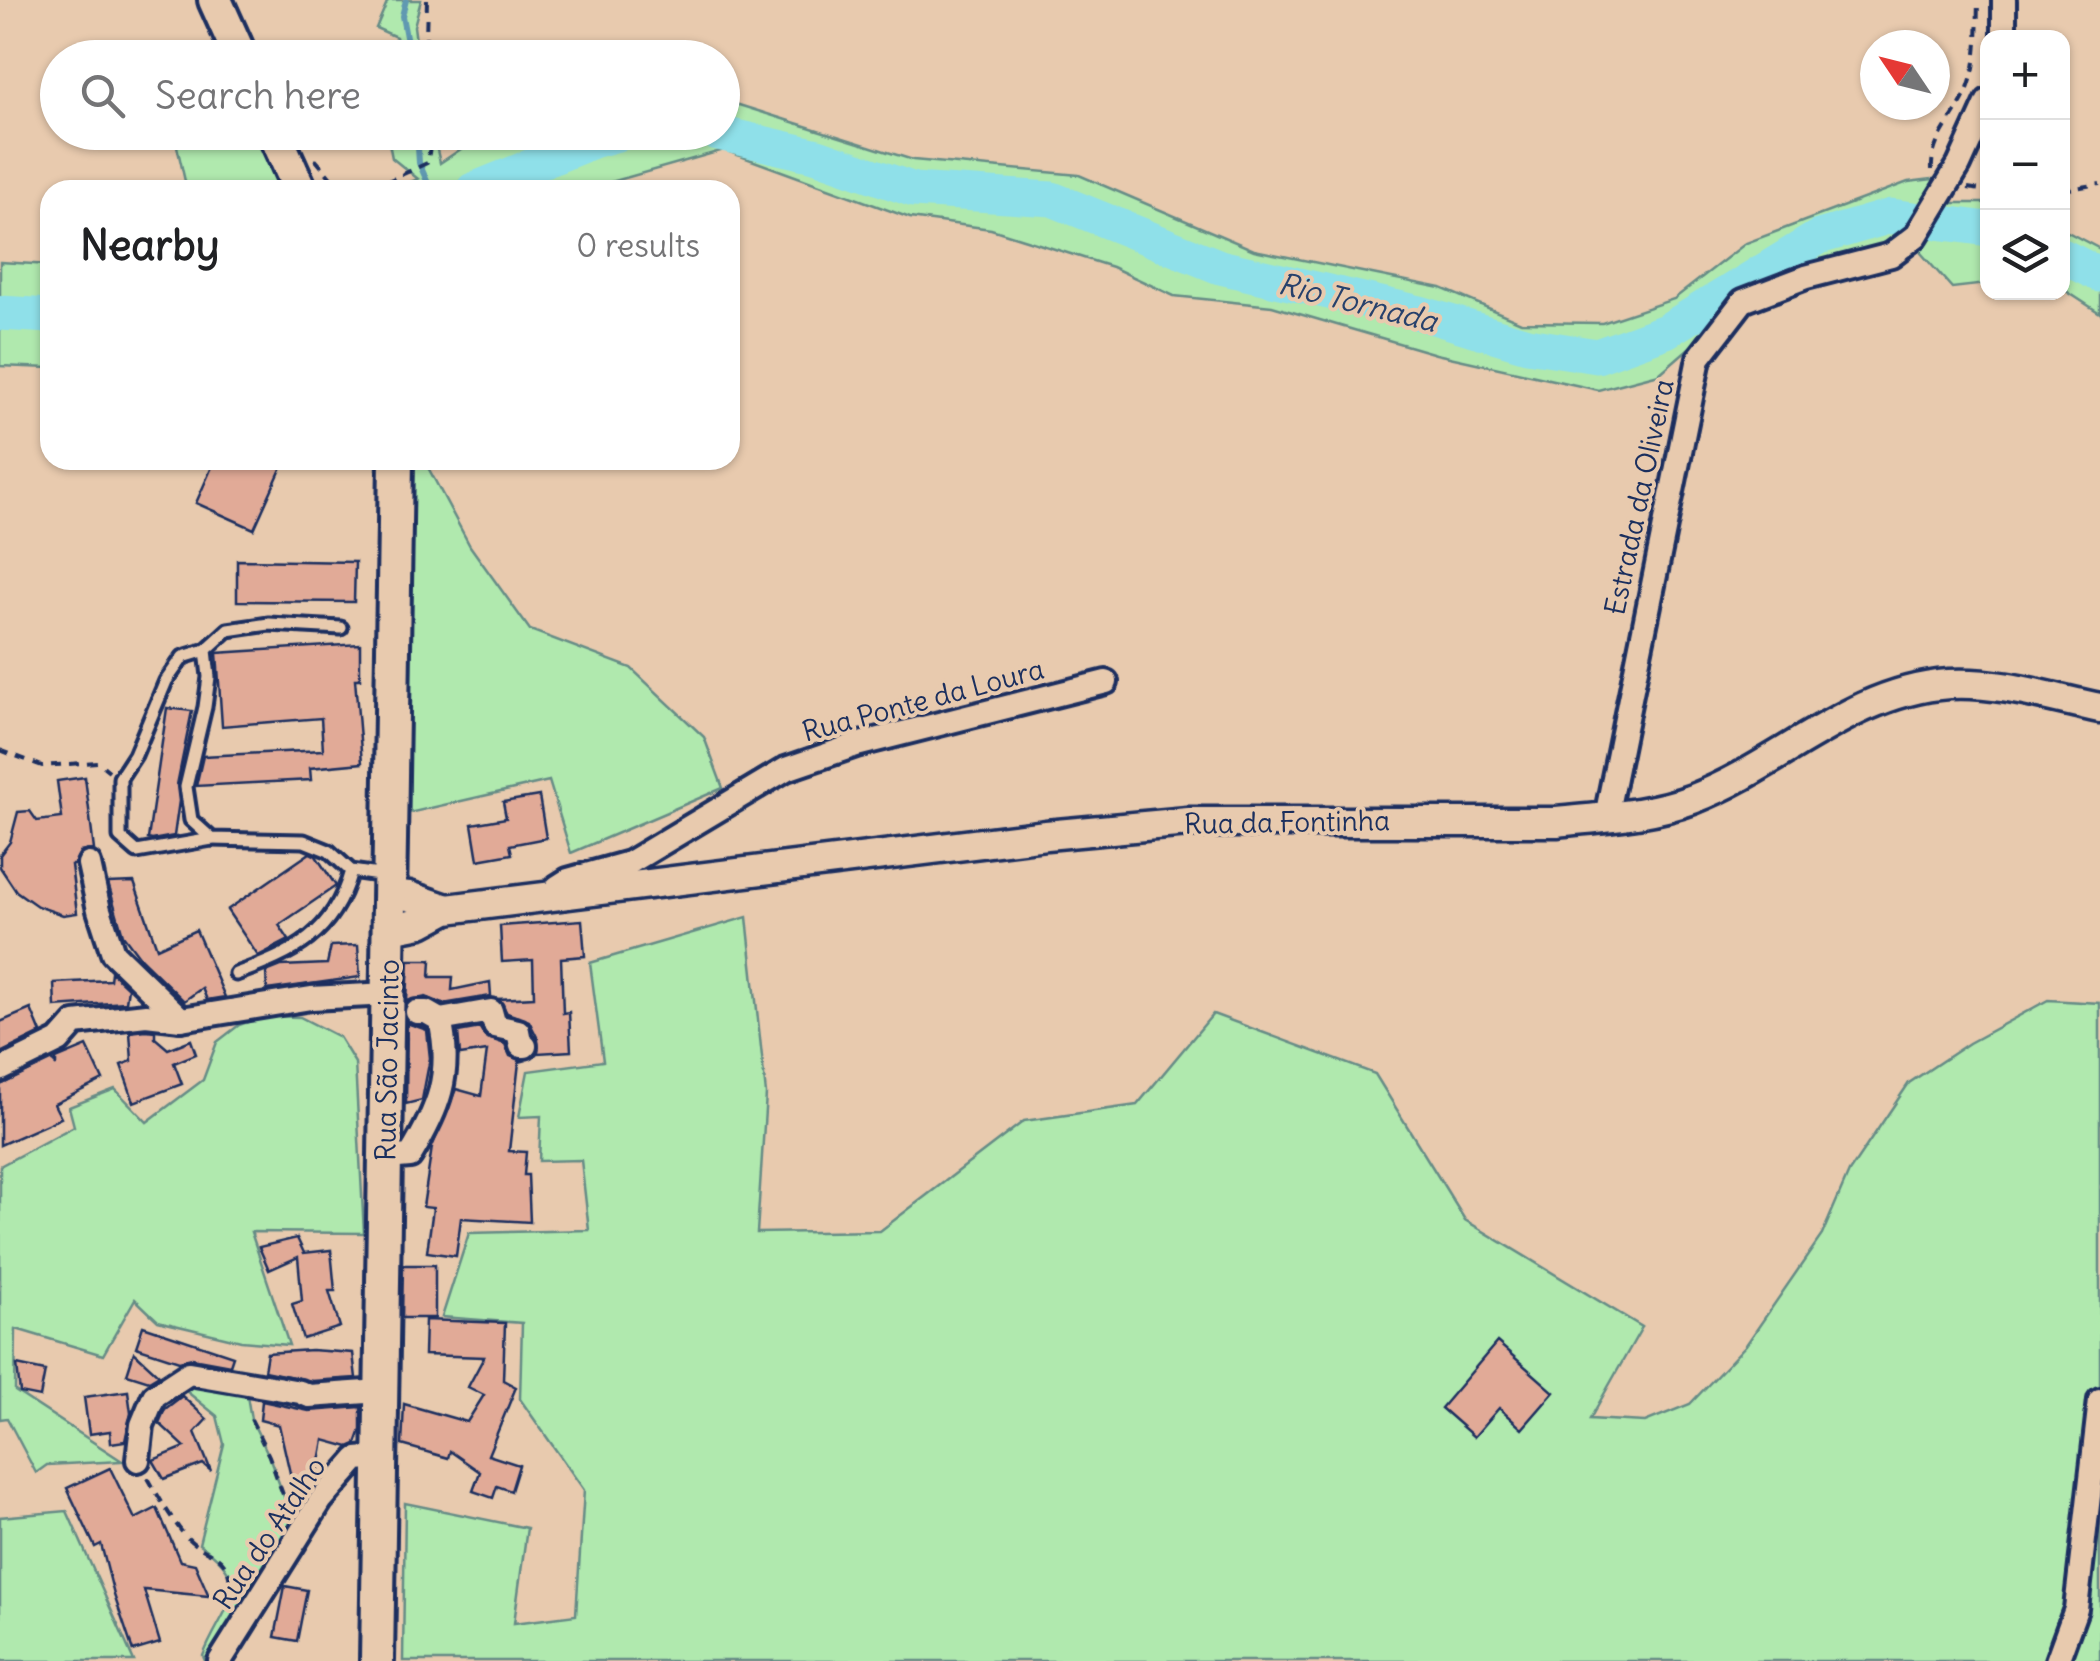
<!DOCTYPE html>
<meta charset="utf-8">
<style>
body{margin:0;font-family:Delius,sans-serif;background:#f2f2f2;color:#202124}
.controls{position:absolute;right:30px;top:30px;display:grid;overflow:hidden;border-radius:20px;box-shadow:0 2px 8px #0004}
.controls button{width:90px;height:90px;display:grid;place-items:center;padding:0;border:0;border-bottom:2px solid #e0e0e0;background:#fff;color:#202124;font:50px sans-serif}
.compass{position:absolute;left:1860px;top:30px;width:90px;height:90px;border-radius:50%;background:#fff;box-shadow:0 2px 8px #0004;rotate:305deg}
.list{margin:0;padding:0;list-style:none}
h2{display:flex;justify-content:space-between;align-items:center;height:130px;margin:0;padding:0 40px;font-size:42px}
h2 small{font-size:32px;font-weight:400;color:#757577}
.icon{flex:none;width:55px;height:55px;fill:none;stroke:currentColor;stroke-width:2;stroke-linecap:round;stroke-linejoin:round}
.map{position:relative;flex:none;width:2100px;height:1661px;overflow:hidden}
.search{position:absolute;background:#fff;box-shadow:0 2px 8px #0004;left:40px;top:40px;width:700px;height:110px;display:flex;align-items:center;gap:25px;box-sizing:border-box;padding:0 35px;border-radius:55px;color:#757577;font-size:38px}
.panel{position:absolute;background:#fff;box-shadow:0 2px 8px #0004;left:40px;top:180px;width:700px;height:290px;border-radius:30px}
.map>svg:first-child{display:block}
.green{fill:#b0e9ae;stroke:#668c86;stroke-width:2.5}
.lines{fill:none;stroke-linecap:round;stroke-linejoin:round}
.stream{stroke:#6199b1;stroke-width:6}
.river{stroke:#8fe0e9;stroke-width:35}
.building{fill:#e1aa97;stroke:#1b2f5e;stroke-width:2.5}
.service-casing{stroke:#1b2f5e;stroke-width:19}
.minor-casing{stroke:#1b2f5e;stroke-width:30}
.tertiary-casing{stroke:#1b2f5e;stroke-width:35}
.secondary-casing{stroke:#1b2f5e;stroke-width:40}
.path{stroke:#1b2f5e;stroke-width:4;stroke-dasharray:10 8;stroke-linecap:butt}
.service{stroke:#e8caae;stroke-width:11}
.minor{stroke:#e8caae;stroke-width:22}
.tertiary{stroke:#e8caae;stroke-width:28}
.secondary{stroke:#e8caae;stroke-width:32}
.labels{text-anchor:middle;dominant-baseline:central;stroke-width:8;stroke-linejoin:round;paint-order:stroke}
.street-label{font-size:28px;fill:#1b2f5e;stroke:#e8caae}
.water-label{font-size:30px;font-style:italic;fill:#27416c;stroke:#e8caae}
</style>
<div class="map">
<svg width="2100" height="1661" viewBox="0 0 2100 1661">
<rect width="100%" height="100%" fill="#e8caae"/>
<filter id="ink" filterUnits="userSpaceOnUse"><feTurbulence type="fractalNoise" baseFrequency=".01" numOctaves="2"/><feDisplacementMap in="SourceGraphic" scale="20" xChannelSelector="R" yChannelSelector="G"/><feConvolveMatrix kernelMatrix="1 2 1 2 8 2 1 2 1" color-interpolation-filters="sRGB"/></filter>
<g filter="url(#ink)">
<g class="green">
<path d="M 388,0 L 421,0 L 414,26 L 418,57 L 400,57 L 396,37 L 376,28 Z"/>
<path d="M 723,100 L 913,160 L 1079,175 L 1254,250 L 1441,288 L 1521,322 L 1602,323 L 1674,299 L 1746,243 L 1908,182 L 1933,179 L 1936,203 L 1987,203 L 1987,284 L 1952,288 L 1921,253 L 1917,237 L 1802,279 L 1704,335 L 1659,374 L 1598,390 L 1436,354 L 1272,306 L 1174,296 L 1112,267 L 991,229 L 910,218 L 724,150 L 583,190 L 391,190 L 418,179 L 392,158 L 387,133 L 433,133 L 440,163 L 485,133 L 722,132 Z"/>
<path d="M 202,133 L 253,133 L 282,190 L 187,190 L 177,146 Z"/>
<path d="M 2062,229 L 2100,249 L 2100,313 L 2063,289 Z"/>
<path d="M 0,262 L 50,265 L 50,368 L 0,366 Z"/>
<path d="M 412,460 L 424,460 L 470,546 L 530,630 L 631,668 L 704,737 L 723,788 L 571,853 L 549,781 L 409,813 Z"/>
<path d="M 747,917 L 766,1094 L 757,1233 L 880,1231 L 1024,1121 L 1137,1105 L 1213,1014 L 1375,1074 L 1465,1220 L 1642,1327 L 1590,1419 L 1645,1422 L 1690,1404 L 1746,1345 L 1822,1235 L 1849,1172 L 1909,1083 L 1969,1043 L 2048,1000 L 2100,1003 L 2100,1661 L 403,1661 L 405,1503 L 527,1528 L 514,1623 L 576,1615 L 584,1490 L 520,1399 L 522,1323 L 442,1317 L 469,1233 L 589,1230 L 581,1160 L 539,1161 L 541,1116 L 519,1117 L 528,1071 L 603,1061 L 590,963 Z"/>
<path d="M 265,1016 L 300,1017 L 339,1037 L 355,1063 L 364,1233 L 251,1232 L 289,1345 L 241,1341 L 158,1321 L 135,1299 L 103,1355 L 16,1329 L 15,1391 L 122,1461 L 47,1465 L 36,1473 L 7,1418 L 0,1419 L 0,1166 L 74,1126 L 69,1107 L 115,1089 L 147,1122 L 203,1080 L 217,1042 L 239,1025 Z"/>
<path d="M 175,1382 L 245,1384 L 251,1419 L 269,1456 L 299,1537 L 221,1661 L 205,1661 L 203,1656 C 222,1606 260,1585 199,1544 L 224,1444 L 217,1416 Z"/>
<path d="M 67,1511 L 134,1661 L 0,1661 L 0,1517 Z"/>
</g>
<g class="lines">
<g class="stream">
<path d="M 406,0 L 402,16 L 410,58"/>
<path d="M 417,132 L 419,163 L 431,190"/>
</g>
<g class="river">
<path d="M 714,132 L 818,156 L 914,190 L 1052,199 L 1220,267 L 1420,313 L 1527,345 L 1597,356 L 1666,331 L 1819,237 L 1891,216 L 1988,229"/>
<path d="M 473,190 L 593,141 L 625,132"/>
<path d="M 2062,256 L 2100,275"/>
<path d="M 0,313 L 50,316"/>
</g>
</g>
<g class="building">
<path d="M 215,460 L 285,460 L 254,529 L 196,503 Z"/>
<path d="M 237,560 L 355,562 L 354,602 L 237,601 Z"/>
<path d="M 360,644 L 360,679 L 355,679 L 362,763 L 310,768 L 311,780 L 196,786 L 203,756 L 323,750 L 321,718 L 222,726 L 217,653 Z"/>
<path d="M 167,708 L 192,711 L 177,785 L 179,801 L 174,836 L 152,840 L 148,839 Z"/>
<path d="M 85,777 L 94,850 L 80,852 L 74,865 L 71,865 L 77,913 L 63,915 L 37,906 L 16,891 L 0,867 L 0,855 L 10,842 L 18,812 L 30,811 L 37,821 L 62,818 L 57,781 Z"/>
<path d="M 539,796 L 546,838 L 510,845 L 512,854 L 478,860 L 472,824 L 506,818 L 503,802 Z"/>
<path d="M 310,853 L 316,856 L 336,886 L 279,925 L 289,940 L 258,956 L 227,910 Z"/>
<path d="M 134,882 L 157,948 L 196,930 L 225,997 L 207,1000 L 202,988 L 184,1001 L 141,959 L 123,935 L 108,883 Z"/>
<path d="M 582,920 L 585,956 L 561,958 L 563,1013 L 569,1012 L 571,1051 L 538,1053 L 538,1039 L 529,1021 L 507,1013 L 499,999 L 534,997 L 533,960 L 502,962 L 500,926 Z"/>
<path d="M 358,945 L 360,977 L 267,990 L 266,972 L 281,966 L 327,964 L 331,946 Z"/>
<path d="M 409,960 L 431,960 L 430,977 L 453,977 L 452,990 L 490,982 L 491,996 L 443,1004 L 426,997 L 407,1001 Z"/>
<path d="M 111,972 L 128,988 L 126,1002 L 55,1007 L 54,983 L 110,980 Z"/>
<path d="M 31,1009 L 41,1033 L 0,1053 L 0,1022 Z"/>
<path d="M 407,1023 L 427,1030 L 430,1058 L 422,1100 L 406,1104 Z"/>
<path d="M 480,1028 L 485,1037 L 505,1044 L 510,1056 L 523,1061 L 519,1062 L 509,1151 L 526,1152 L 524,1175 L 528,1175 L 530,1222 L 461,1218 L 456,1256 L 427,1252 L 433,1208 L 423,1207 L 432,1147 L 456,1089 L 481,1096 L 487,1051 L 460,1055 L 458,1032 Z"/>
<path d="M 146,1030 L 155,1031 L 155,1038 L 168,1049 L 191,1040 L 196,1054 L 174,1063 L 182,1084 L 134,1102 L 121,1065 L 132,1061 L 130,1032 Z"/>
<path d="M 87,1046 L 103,1080 L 54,1104 L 61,1118 L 0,1145 L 0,1085 L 53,1060 L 56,1066 L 56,1059 Z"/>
<path d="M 297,1238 L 304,1253 L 331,1250 L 335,1291 L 329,1291 L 340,1327 L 303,1339 L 292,1304 L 302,1301 L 298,1257 L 269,1270 L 259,1247 Z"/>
<path d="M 403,1265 L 435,1265 L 435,1318 L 402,1318 Z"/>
<path d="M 425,1320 L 505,1323 L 503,1380 L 516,1387 L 488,1455 L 519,1465 L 511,1491 L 497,1486 L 493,1498 L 473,1491 L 480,1472 L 450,1451 L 448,1458 L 402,1445 L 404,1404 L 467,1422 L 484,1395 L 468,1387 L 484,1357 L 424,1355 Z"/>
<path d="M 143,1326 L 233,1356 L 230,1365 L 192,1358 L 179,1361 L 136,1347 Z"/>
<path d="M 1497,1342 L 1554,1392 L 1522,1429 L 1499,1408 L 1474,1437 L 1441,1408 Z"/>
<path d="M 311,1350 L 353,1353 L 356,1378 L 312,1381 L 264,1371 L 267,1353 Z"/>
<path d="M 134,1352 L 159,1375 L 149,1381 L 127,1374 Z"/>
<path d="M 17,1365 L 45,1371 L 40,1397 L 20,1393 Z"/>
<path d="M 128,1391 L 131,1413 L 125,1441 L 111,1443 L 110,1431 L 89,1434 L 84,1397 Z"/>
<path d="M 182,1396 L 207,1419 L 195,1432 L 211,1471 L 203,1464 L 164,1479 L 153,1460 L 185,1447 L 159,1423 L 165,1409 Z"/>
<path d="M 262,1401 L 309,1411 L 361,1407 L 361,1430 L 356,1444 L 349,1447 L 324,1440 L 316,1483 L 298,1508 L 279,1425 L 260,1420 Z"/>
<path d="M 110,1468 L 135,1519 L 157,1508 L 180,1561 L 195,1564 L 209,1596 L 144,1590 L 160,1643 L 133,1651 L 114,1595 L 101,1544 L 95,1547 L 67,1488 Z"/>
<path d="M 285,1586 L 307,1590 L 297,1641 L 275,1637 Z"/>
</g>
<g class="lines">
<defs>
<g id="service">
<path d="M 341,628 L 269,624 L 228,630 L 206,650 L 209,677 L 205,707 L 186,787 L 191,820 L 212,839 L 304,841 L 329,851 L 351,871 L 386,876"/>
<path d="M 206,650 L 183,657 L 166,681 L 135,755 L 120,778 L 120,837 L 137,852 L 212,839"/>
<path d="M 236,974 C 294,953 333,935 351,871"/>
</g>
<g id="minor">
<path d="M 2004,0 L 2004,38"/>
<path d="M 1606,817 L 1699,358 L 1743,301 L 1806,277 L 1891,255 L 1916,236 L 1959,165 L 1988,101"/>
<path d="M 89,864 L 99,910 L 113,953 L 181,1019"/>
<path d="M 553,898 L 557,887 L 568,880 L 629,863 L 786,769 L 856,745 L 1106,682"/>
<path d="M 440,1020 L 491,1011 L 495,1026 L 518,1031 L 521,1046 L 525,1046"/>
<path d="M 0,1070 L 59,1041 L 75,1023 L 146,1015 L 181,1019 L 311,998 L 389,994"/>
<path d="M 386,1158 L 410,1156 C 438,1110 453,1074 440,1020 L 426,1012 L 417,1012"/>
<path d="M 138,1460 L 142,1425 L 154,1396 L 189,1373 L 300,1392 L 309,1396 L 381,1391"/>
<path d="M 220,1661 L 321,1500 L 357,1459 L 380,1457"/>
<path d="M 2057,1661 L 2076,1609 L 2100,1400"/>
</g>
<g id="tertiary">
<path d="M 390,894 L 409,896 L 447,909"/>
<path d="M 390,929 L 421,923 L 447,909 L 1046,835 L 1188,822 L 1557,822 C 1602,817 1650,815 1693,799 C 1781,765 1851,691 1949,684 C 2000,681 2051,698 2100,708"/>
</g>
<g id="secondary">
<path d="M 215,0 L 241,58"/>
<path d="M 274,132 L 300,190"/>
<path d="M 377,1661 L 396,460"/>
</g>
</defs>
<use href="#service" class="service-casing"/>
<use href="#minor" class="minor-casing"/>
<use href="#tertiary" class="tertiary-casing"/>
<use href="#secondary" class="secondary-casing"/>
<g class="path">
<path d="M 427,0 L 426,39 L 429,58"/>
<path d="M 315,159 L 336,184 L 363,190"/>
<path d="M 1932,170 C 1930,137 1959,115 1969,86 C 1979,58 1977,29 1978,0"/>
<path d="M 1968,188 L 1988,191"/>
<path d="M 369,190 L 427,163 L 433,132"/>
<path d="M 2062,190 L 2100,184"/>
<path d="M 0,750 L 42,766 L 98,762 L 109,771"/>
<path d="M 251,1419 L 269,1456 L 290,1514"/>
<path d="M 148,1478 C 158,1496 169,1515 182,1532 C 210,1566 232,1541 231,1605"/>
</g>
<use href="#service" class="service"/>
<use href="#minor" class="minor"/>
<use href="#tertiary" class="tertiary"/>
<use href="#secondary" class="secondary"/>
</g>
</g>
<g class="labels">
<g class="street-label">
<text transform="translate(1639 497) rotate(-78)">Estrada da Oliveira</text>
<text transform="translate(923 700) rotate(-15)">Rua Ponte da Loura</text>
<text transform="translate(1287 822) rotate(-1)">Rua da Fontinha</text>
<text transform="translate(387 1060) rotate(-89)">Rua São Jacinto</text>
<text transform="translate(269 1533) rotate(-56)">Rua do Atalho</text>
</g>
<g class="water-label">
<text transform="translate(1358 302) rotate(14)">Rio Tornada</text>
</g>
</g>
</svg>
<div class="controls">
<button>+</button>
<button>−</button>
<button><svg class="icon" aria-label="layers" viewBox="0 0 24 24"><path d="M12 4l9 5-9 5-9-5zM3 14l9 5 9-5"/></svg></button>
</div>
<svg class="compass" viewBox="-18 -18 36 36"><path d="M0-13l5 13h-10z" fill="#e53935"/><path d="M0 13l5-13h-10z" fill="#757577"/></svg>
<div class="search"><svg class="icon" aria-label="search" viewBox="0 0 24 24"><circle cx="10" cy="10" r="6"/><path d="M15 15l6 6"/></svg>Search here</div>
<section class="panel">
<h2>Nearby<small>0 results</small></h2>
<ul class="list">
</ul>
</section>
</div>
